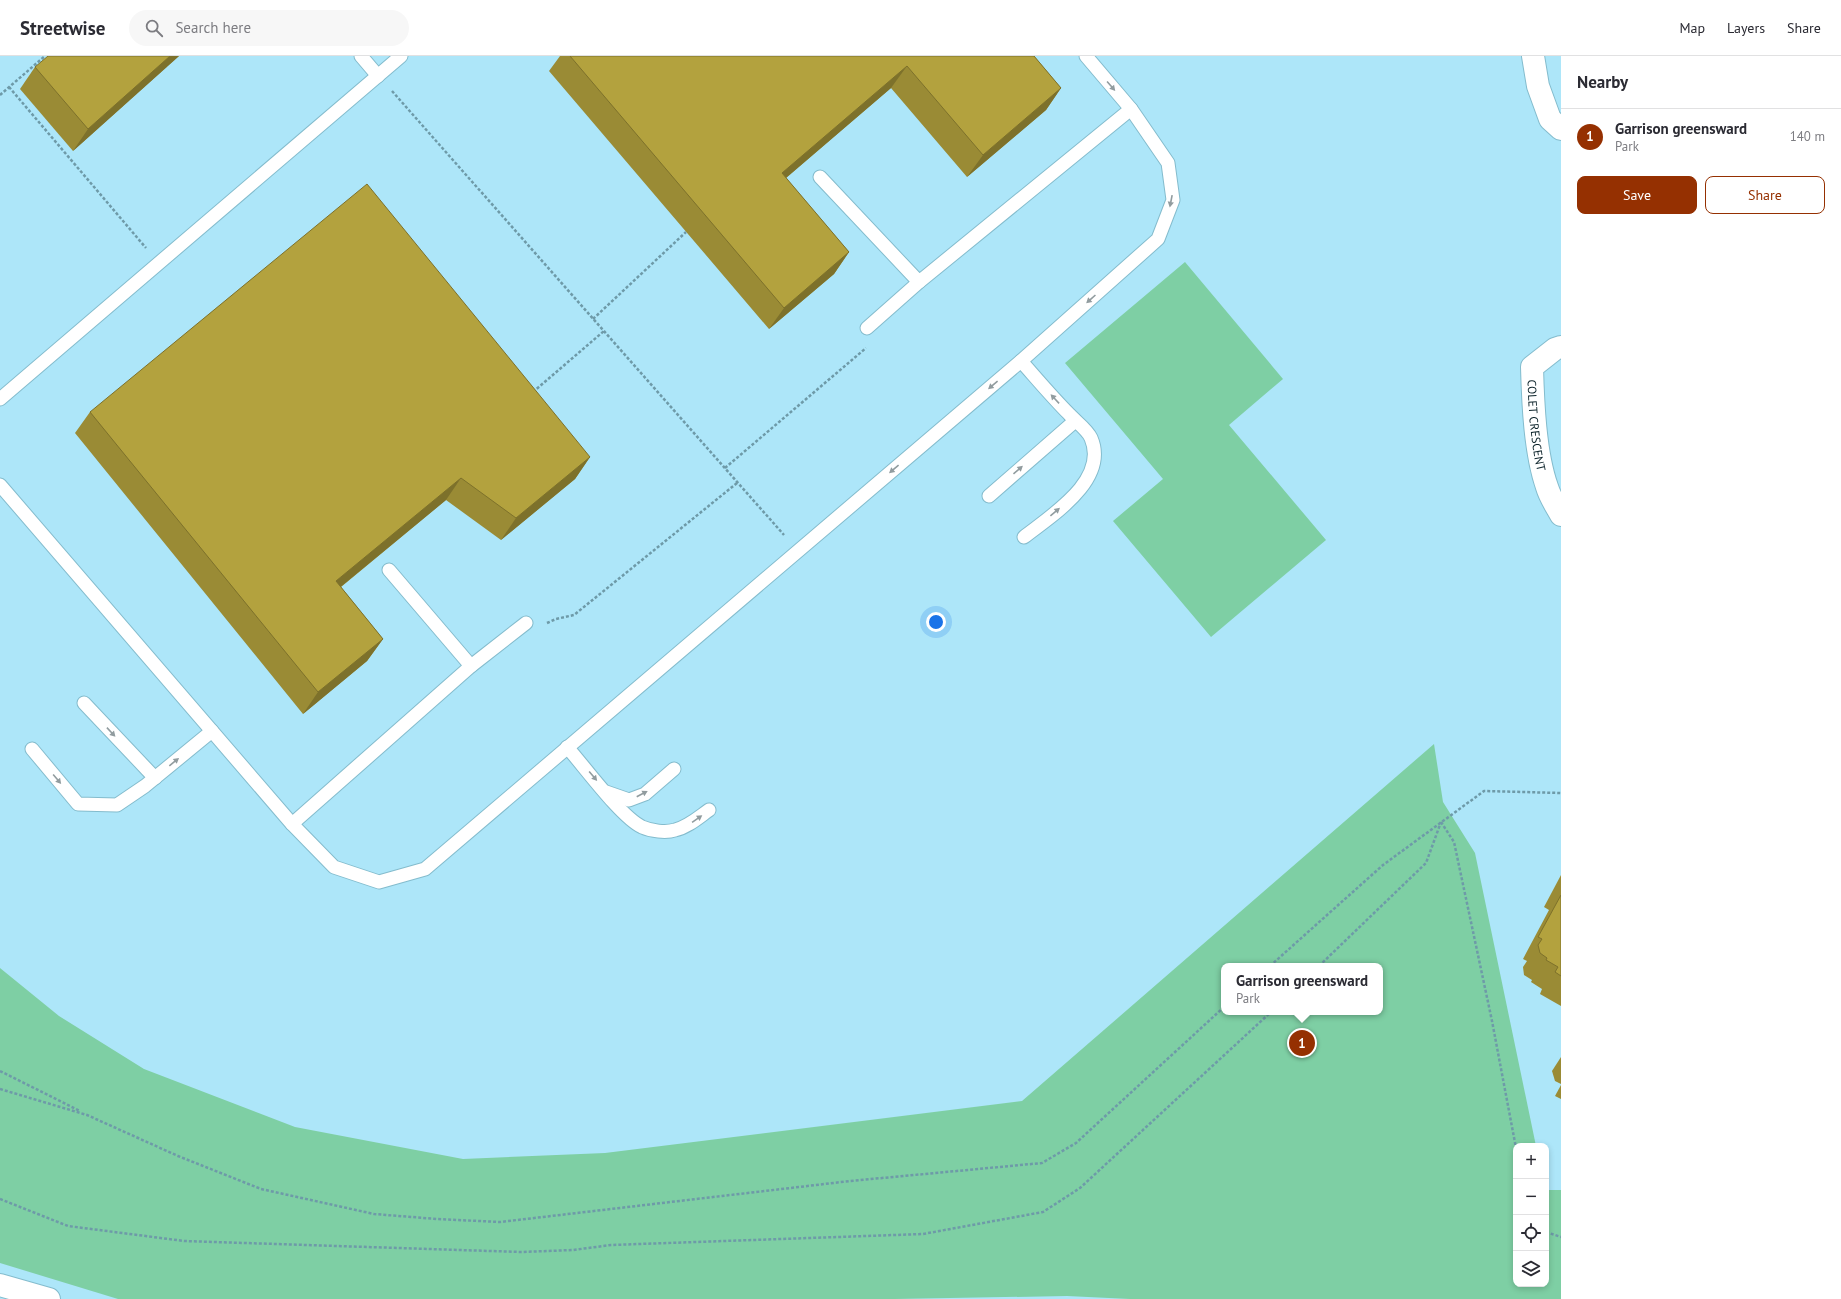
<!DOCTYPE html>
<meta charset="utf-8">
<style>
body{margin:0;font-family:"PT Sans",sans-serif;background:#f7f7f7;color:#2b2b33}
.controls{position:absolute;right:12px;bottom:12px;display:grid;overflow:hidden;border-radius:8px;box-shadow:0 2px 6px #0003}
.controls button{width:36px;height:36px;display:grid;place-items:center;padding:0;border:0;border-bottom:1px solid #e1e1e2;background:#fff;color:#2b2b33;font:20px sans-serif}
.you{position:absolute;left:936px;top:566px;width:14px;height:14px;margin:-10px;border:3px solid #fff;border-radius:50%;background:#1a73e8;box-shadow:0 0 0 6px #1a73e833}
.badge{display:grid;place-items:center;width:26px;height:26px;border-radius:50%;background:#953001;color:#fff;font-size:13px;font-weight:700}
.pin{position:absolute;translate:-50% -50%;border:2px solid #fff;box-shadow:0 1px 4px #0006}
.popup{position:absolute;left:1221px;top:907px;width:162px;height:52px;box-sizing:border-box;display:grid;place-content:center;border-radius:8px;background:#fff;filter:drop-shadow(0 1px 3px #0005);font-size:13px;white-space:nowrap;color:#7c7c81}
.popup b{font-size:15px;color:#2b2b33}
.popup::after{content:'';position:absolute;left:50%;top:100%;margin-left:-8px;border:8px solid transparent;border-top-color:#fff}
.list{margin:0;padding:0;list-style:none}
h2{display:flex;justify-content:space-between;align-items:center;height:52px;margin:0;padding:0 16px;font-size:17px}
h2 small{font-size:13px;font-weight:400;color:#7c7c81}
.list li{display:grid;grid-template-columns:26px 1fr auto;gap:12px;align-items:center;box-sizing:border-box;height:56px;padding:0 16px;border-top:1px solid #e1e1e2}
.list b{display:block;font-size:15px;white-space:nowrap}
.list p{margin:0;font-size:13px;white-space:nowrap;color:#7c7c81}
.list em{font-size:13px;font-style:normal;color:#7c7c81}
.actions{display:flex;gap:8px;padding:12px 16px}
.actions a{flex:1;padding:9px 0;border:1px solid #953001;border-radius:8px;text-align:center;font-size:14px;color:#953001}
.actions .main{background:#953001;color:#fff}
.icon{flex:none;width:22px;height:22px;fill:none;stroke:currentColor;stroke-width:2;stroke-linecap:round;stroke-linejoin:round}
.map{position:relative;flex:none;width:1561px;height:1243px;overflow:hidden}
header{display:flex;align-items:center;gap:24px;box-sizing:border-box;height:56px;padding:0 20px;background:#fff;border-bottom:1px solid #e1e1e2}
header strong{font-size:19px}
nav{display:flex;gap:22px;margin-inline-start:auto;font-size:14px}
.search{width:280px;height:36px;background:#f7f7f7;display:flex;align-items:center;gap:10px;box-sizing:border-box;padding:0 14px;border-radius:22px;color:#7c7c81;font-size:15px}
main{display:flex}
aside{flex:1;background:#fff}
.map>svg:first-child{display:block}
.green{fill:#7ecfa4;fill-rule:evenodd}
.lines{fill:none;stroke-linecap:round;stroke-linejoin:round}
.service-casing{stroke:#84bccd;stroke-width:15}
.minor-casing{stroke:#84bccd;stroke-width:24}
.tertiary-casing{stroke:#84bccd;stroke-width:24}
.path{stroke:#6e9aa8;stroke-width:2.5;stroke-dasharray:3 2;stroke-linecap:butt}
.service{stroke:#fff;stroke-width:13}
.minor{stroke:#fff;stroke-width:22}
.tertiary{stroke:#fff;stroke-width:22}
.wall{fill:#9a8b35}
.shaded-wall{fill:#7d712b}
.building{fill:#b3a23e;stroke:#7d712b}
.oneway{fill:#919c9f}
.labels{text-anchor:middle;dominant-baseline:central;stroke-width:3;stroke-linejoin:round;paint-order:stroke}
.street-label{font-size:12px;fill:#0b2229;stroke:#fdfdfd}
</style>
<header>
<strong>Streetwise</strong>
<div class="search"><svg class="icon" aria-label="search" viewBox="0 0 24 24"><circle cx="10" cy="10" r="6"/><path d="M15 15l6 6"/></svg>Search here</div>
<nav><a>Map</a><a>Layers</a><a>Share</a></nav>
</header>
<main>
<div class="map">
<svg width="1561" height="1243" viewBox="0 0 1561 1243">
<rect width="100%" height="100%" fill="#ade6f9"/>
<g class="green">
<path d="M 1185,206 L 1283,323 L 1229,369 L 1326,484 L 1211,581 L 1113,465 L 1163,423 L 1065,307 Z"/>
<path d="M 1434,688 L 1443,746 L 1475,797 L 1536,1090 L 1516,1090 L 1516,1228 L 1546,1228 L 1546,1134 L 1561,1134 L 1561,1243 L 1130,1243 L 1067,1240 L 895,1243 L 118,1243 L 0,1207 L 0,912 L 59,960 L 144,1013 L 295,1071 L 463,1103 L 605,1097 L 1022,1045 ZM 1224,910 L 1380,910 L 1380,956 L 1224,956 Z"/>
</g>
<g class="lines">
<defs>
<g id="service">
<path d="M 361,0 L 378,20"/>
<path d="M 820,121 L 919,226 L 1131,53"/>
<path d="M 867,272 L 919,226"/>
<path d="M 1021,305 C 1037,323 1052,341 1069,358 C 1075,365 1087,373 1091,382 C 1109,424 1052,459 1024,481"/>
<path d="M 0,343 L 401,0"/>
<path d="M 0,429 L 292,768 L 334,811 L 379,826 L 425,813 L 1021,305 L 1158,183 L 1173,144 L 1168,107 L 1131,53 L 1086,0"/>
<path d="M 989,440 L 1075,365"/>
<path d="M 471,610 L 526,567"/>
<path d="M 84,647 L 155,722"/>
<path d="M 567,691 C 584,710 621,761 642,771 C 651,775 666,777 675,774 C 688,771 699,761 709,754"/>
<path d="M 32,693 L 78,748 L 117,749 L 145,730 L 212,675"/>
<path d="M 606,736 L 629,744 L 645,738 L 674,713"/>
<path d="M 292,768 L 471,610 L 389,514"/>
</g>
<g id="minor">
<path d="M 1533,0 L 1538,30 L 1550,63 L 1561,73"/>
<path id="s1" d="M 1561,291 L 1555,293 L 1532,311 C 1533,347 1535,397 1547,431 C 1550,441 1556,450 1561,459"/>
</g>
<path id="tertiary" d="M 0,1229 L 49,1243"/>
</defs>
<use href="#service" class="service-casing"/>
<use href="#minor" class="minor-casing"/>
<use href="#tertiary" class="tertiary-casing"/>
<g class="path">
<path d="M 9,31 L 146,192"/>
<path d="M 392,35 L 784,479"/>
<path d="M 0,39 L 45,0"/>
<path d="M 593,263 L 686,176"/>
<path d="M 533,336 L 604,275"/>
<path d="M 725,412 L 866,292"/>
<path d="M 547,567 L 556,563 L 574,559 L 737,427"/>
<path d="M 1441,766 L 1454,786 L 1492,965 L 1516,1092"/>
<path d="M 1270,910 L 1383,809 L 1484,735 L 1561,737"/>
<path d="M 1319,910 L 1426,807 L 1441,766"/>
<path d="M 0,1015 L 80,1055"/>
<path d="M 0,1033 L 87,1059 L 178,1100 L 261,1133 L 374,1158 L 437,1163 L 500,1166 L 850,1125 L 1042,1107 L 1076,1087 L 1224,951"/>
<path d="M 0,1143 L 68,1170 L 184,1185 L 521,1196 L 573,1194 L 611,1189 L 923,1178 L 1043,1156 L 1080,1132 L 1271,956"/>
<path d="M 1546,1176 L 1561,1181"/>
</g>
<use href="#service" class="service"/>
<use href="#minor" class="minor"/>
<use href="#tertiary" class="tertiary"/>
</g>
<g class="wall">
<path d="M 179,0 L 73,95 L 20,33 L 35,11 Z"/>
<path d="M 560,0 L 1034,0 L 1061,32 L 1046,54 L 967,121 L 891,32 L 786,122 L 849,196 L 834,218 L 769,273 L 549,15 Z"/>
<path d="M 90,356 L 590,401 L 575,423 L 501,484 L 446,444 L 341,531 L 383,583 L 367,605 L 303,658 L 75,377 Z"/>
<path d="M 1561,819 L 1561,950 L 1540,938 L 1542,933 L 1531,926 L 1532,924 L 1524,919 L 1523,911 L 1527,905 L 1523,903 L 1549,854 L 1544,851 Z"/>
<path d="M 1561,1001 L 1561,1028 L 1555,1025 L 1552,1015 Z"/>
<path d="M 1561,1029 L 1561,1043 L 1555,1040 Z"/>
</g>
<g class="shaded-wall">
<path d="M 170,0 L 179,0 L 73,95 L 88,73 Z"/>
<path d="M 907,10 L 891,32 L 766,139 L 782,117 Z"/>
<path d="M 1061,32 L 1046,54 L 967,121 L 983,99 Z"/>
<path d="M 849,196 L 834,218 L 769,273 L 784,252 Z"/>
<path d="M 590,401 L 575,423 L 501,484 L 516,462 Z"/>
<path d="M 461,422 L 446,444 L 321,547 L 336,525 Z"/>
<path d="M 383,583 L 367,605 L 303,658 L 318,636 Z"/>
</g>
<g class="building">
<path d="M 48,0 L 170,0 L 88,73 L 35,11 Z"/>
<path d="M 570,0 L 1034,0 L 1061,32 L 983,99 L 907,10 L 782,117 L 849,196 L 784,252 Z"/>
<path d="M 367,128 L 590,401 L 516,462 L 461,422 L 336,525 L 383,583 L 318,636 L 90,356 Z"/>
<path d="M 1561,839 L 1561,920 L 1555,916 L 1558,911 L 1546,904 L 1547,902 L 1540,897 L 1538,889 L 1542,883 L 1538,881 Z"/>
</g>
<defs><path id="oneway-solid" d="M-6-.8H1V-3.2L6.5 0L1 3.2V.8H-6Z"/></defs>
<g class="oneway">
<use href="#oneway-solid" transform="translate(1111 30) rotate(49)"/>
<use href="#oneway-solid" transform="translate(1171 145) rotate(101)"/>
<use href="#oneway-solid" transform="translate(1091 243) rotate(138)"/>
<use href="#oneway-solid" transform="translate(993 329) rotate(140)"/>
<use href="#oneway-solid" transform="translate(1055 343) rotate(-133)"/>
<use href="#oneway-solid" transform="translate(894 413) rotate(140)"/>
<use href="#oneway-solid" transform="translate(1018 414) rotate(-41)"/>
<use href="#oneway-solid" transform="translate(1055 456) rotate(-40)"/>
<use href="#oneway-solid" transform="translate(111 676) rotate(47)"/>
<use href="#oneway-solid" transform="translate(174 706) rotate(-39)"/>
<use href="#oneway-solid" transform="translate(593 720) rotate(50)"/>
<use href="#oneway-solid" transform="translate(57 723) rotate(50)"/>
<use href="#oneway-solid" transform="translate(642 738) rotate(-28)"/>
<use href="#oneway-solid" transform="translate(697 763) rotate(-35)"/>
</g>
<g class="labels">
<g class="street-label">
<text stroke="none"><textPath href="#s1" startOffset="94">COLET CRESCENT</textPath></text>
</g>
</g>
</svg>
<div class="controls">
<button>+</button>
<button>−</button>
<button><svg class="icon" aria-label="locate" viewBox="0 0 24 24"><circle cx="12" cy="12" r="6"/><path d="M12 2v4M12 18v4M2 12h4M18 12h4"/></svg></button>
<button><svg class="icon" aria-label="layers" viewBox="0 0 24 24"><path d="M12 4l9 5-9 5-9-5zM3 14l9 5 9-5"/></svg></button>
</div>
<div class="you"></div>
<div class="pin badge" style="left:1302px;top:987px">1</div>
<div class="popup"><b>Garrison greensward</b>Park</div>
</div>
<aside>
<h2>Nearby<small></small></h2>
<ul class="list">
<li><span class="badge">1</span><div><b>Garrison greensward</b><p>Park</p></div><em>140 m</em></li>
</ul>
<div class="actions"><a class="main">Save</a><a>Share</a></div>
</aside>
</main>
